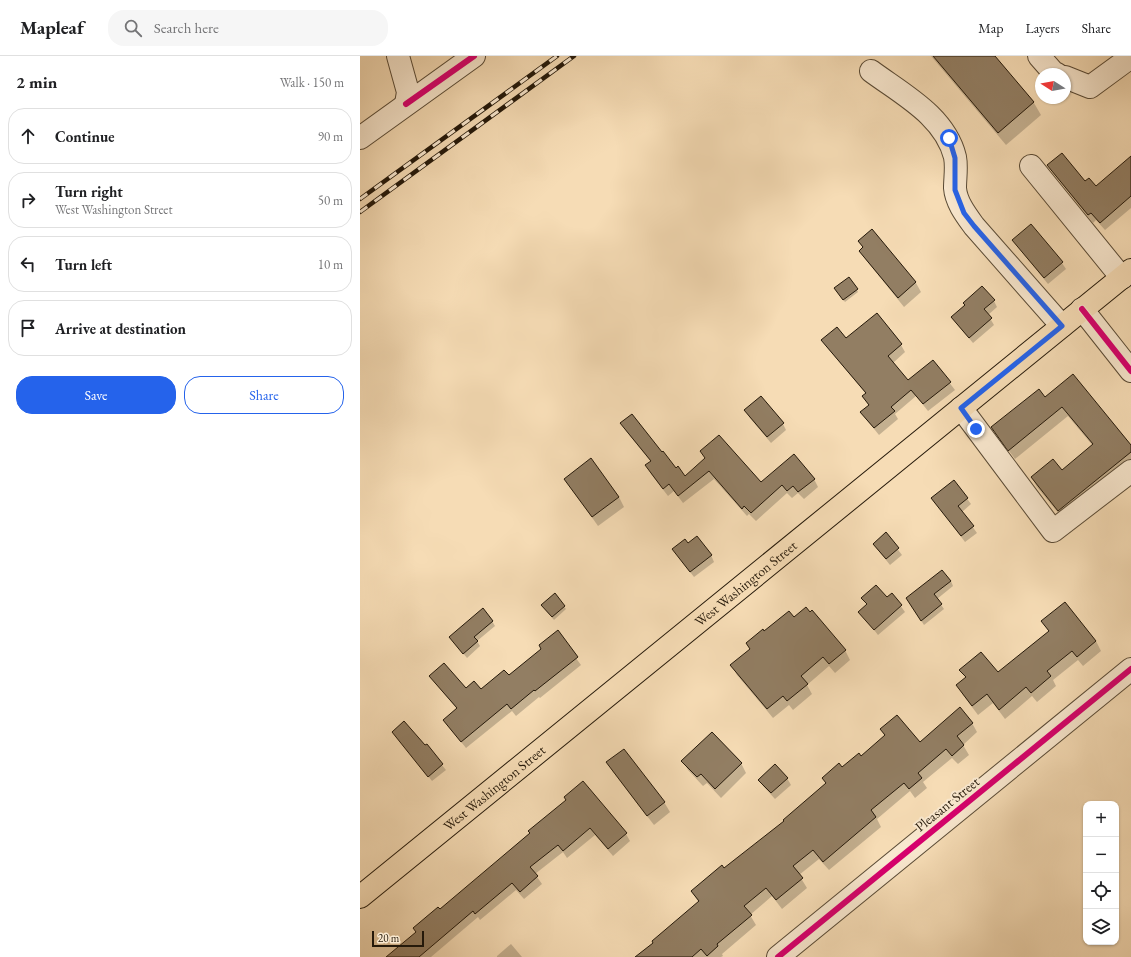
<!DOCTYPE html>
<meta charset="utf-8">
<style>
body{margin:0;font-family:"EB Garamond",serif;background:#f6f6f6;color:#202124}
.controls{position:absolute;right:12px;bottom:12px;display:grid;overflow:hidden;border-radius:8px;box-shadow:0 1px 3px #0004}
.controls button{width:36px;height:36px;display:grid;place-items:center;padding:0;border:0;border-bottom:1px solid #e0e0e0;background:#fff;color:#202124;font:20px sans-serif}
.compass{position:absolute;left:675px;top:12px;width:36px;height:36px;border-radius:50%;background:#fff;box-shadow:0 1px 3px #0004;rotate:281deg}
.scale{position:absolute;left:12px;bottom:10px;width:52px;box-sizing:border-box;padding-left:4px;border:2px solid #25190a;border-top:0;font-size:11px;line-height:14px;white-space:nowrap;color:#25190a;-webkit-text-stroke:3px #f9e8cf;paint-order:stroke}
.stop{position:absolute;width:12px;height:12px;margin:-9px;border:3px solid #2563eb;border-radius:50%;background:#fff}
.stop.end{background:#2563eb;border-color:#fff;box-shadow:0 1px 4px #0008}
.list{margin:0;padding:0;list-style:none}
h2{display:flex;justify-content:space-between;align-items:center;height:52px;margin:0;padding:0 16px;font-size:17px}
h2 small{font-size:13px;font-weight:400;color:#757577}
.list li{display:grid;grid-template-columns:26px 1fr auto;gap:12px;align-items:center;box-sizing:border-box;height:56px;margin:0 8px 8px;padding:0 8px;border:1px solid #e0e0e0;border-radius:16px}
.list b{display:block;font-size:15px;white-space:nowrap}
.list p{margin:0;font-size:13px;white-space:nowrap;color:#757577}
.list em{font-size:13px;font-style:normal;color:#757577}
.actions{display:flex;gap:8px;padding:12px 16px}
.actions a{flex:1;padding:9px 0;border:1px solid #2563eb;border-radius:16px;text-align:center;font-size:14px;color:#2563eb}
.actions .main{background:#2563eb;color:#fff}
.icon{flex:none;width:22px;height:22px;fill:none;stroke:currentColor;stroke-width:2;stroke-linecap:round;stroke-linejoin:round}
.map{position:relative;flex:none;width:771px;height:901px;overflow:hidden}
header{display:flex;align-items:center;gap:24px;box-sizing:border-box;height:56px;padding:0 20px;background:#fff;border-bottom:1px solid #e0e0e0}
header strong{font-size:19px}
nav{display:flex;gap:22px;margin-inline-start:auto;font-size:14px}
.search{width:280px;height:36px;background:#f6f6f6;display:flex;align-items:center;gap:10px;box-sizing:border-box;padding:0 14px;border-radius:16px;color:#757577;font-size:15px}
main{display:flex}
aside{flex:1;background:#fff}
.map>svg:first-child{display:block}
.shadow{fill:#0003}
.building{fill:#927e63;stroke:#25190a}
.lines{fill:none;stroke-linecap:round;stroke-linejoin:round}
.minor-casing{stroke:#594a35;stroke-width:24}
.major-casing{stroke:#25190a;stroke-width:24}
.minor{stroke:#f9e8cf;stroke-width:22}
.major{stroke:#f6dcb5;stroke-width:22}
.rail-casing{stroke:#25190a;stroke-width:4.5}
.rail{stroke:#f9e8cf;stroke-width:3;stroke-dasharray:9;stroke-linecap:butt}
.cycleway-casing{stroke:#f9e8cf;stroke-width:8}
.cycleway{stroke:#d6006c;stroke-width:6}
.route{stroke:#2563eb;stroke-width:5}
.labels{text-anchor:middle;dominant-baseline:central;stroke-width:4;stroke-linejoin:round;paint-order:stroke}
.street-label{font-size:14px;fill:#25190a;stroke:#f9e8cf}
</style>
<header>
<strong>Mapleaf</strong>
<div class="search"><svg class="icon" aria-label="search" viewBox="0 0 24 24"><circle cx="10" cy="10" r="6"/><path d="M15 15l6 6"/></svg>Search here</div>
<nav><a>Map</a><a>Layers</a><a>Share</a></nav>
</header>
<main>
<aside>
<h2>2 min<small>Walk · 150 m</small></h2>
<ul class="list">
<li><svg class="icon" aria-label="ahead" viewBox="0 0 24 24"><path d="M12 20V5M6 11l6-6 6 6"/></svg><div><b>Continue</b></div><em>90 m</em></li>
<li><svg class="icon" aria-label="right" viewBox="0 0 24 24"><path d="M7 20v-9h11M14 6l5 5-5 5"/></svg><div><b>Turn right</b><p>West Washington Street</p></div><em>50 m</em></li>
<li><svg class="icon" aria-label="left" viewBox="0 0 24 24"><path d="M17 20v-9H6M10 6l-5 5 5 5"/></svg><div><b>Turn left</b></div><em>10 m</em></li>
<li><svg class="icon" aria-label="arrive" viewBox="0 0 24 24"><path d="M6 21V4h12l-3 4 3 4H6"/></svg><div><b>Arrive at destination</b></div></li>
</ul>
<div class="actions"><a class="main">Save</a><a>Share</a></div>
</aside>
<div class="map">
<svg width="771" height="901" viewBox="0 0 771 901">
<rect width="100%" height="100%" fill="#f6dcb5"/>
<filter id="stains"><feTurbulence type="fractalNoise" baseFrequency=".005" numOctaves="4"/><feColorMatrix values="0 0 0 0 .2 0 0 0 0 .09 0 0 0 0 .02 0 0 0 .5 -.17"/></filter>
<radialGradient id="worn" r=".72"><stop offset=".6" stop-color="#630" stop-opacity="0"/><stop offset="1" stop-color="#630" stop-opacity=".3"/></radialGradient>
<g class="shadow">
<path d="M 571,0 L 634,0 L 674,47 L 681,59 L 646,89 Z"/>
<path d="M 771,101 L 771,152 L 745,174 L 736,164 L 733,167 L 693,117 L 689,109 L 736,131 Z"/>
<path d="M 671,169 L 702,207 L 706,213 L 688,228 L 657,190 Z"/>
<path d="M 512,174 L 556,227 L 561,236 L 544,251 L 506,204 L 500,195 L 503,192 L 499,185 Z"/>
<path d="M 497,234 L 498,236 L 485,246 L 477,235 Z"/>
<path d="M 634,245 L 637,251 L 628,259 L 634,269 L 613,287 L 596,267 L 592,261 Z"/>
<path d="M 516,259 L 541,289 L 545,296 L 533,307 L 548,326 L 573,305 L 595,334 L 568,355 L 556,340 L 535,358 L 538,363 L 519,379 L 506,363 L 502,356 L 509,350 L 503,340 L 506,338 L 467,291 L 463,284 L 486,284 Z"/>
<path d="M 713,319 L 771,391 L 771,410 L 704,464 L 677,431 L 672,422 L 702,416 L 733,390 L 708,360 L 655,403 L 632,372 L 685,343 Z"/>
<path d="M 386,355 L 423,368 L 426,374 L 411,387 L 389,361 Z"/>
<path d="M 262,367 L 325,421 L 345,403 L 401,428 L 454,423 L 458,431 L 444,443 L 438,437 L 432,442 L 427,437 L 396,465 L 389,458 L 387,460 L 354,423 L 323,447 L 314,435 L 308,440 L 291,418 L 287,410 L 291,406 L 266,375 Z"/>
<path d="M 205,423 L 259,441 L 264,451 L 238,470 Z"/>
<path d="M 594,425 L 611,448 L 602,456 L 617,477 L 605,486 L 572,442 Z"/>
<path d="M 526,478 L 542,499 L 530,509 L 518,494 L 514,488 Z"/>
<path d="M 317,499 L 351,499 L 354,506 L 334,521 Z"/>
<path d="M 591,525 L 593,530 L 577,543 L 584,553 L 564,569 L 550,547 Z"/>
<path d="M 532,538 L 545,556 L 518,579 L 500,556 L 507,549 L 503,542 L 527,543 Z"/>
<path d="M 195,539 L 206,553 L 194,564 L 184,552 Z"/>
<path d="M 705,547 L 736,585 L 741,595 L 723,610 L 718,604 L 693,624 L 696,630 L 677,646 L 672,640 L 645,663 L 633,647 L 618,659 L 603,639 L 597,629 L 606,622 L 601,614 L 637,618 L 689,576 L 683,566 Z"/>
<path d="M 434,563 L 485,594 L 490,604 L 475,617 L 469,610 L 447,629 L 452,638 L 433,654 L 429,649 L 413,662 L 377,619 L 372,609 L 391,593 L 404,576 Z"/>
<path d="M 132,565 L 135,570 L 117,585 L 120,590 L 107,602 L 90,581 Z"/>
<path d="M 197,576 L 221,609 L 180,642 L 179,641 L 156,660 L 152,655 L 106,692 L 89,671 L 84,664 L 97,653 L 75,627 L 71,620 L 106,633 L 121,635 L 149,621 L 182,593 Z"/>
<path d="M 612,667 L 617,676 L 603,689 L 609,699 L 598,708 L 592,702 L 563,726 L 567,732 L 555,742 L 550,735 L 517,763 L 521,771 L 469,814 L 459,803 L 439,819 L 447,832 L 422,853 L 412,840 L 390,859 L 396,869 L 362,898 L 363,900 L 361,901 L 277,901 L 339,847 L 332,836 L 364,813 L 425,765 L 467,729 L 463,722 L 500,701 L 525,681 L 521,673 L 559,687 Z"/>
<path d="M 33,676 L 65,691 L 66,690 L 86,714 L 72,725 Z"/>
<path d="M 323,705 L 381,707 L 386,717 L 361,742 L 347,727 L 343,730 L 328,714 Z"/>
<path d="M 247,707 L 304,746 L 310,756 L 294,769 L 253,716 Z"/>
<path d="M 427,722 L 431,729 L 415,743 L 403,730 L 400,724 Z"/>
<path d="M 223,726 L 266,778 L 270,785 L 253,800 L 235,779 L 207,802 L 203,796 L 175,818 L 182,828 L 164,843 L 156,834 L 120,864 L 118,861 L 71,901 L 28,901 L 57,877 L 80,854 L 123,819 L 207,744 Z"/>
<path d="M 151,888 L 162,901 L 137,901 L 137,900 Z"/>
</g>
<g class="building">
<path d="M 573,0 L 635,0 L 674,46 L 638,77 Z"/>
<path d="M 702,97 L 725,125 L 729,122 L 736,130 L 771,100 L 771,140 L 740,167 L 731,157 L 728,159 L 687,109 Z"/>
<path d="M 671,168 L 703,206 L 684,222 L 652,184 Z"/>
<path d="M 512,173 L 556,226 L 538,242 L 499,195 L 503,191 L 498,185 Z"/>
<path d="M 489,221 L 498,233 L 483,244 L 474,232 Z"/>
<path d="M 622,230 L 635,244 L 624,253 L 632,262 L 609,282 L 591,261 L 605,249 L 603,247 Z"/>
<path d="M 517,257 L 542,288 L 528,300 L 548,324 L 573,304 L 591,326 L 563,348 L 551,334 L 531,351 L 535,355 L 514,372 L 500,356 L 509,349 L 502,340 L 506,337 L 461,284 L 477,271 L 486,282 Z"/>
<path d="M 713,318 L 771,389 L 771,396 L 698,455 L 671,421 L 693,403 L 702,414 L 733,388 L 702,351 L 648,395 L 631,371 L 679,333 L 685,341 Z"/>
<path d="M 401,340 L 424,367 L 407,381 L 384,354 Z"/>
<path d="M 272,358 L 302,396 L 303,395 L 316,412 L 318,410 L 325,420 L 345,402 L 340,395 L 359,379 L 401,426 L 434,398 L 455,423 L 438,436 L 433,430 L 427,435 L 422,429 L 391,457 L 384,450 L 382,453 L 349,415 L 318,440 L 309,428 L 303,433 L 285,409 L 291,405 L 260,367 Z"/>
<path d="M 231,402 L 259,441 L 232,461 L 204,423 Z"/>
<path d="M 594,424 L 608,442 L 598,450 L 614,470 L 601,480 L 571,442 Z"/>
<path d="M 526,476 L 539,492 L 526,503 L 513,488 Z"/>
<path d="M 337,480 L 352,499 L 330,516 L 312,493 L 325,483 L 328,487 Z"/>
<path d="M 582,514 L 591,525 L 574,538 L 582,548 L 561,565 L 546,542 Z"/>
<path d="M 516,529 L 527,541 L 532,537 L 542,549 L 514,574 L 498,556 L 507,548 L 501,542 Z"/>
<path d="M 195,537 L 205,550 L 192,561 L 181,549 Z"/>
<path d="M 705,546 L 736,585 L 717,601 L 712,595 L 687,615 L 691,620 L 671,637 L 666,631 L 639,654 L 627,638 L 612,650 L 596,629 L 606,621 L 599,614 L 621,596 L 638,616 L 689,575 L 681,565 Z"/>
<path d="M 446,551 L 450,556 L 452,554 L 486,594 L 469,608 L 463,601 L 441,620 L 448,628 L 427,645 L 423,640 L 407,653 L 370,609 L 390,593 L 386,587 L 403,573 L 404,575 L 429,555 L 434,561 Z"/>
<path d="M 123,552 L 133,565 L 114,581 L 118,585 L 103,598 L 89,581 Z"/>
<path d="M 198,574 L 218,601 L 175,635 L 174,634 L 151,653 L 147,648 L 101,686 L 83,664 L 97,652 L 69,620 L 84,607 L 106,632 L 114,625 L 121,633 L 144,614 L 149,619 L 181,593 L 179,589 Z"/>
<path d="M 600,651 L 613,667 L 597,680 L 604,689 L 592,700 L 586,693 L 558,717 L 562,722 L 549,733 L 544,727 L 511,754 L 516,761 L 463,806 L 453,794 L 433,810 L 443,822 L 416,844 L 406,832 L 384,850 L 392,859 L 357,888 L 358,890 L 347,900 L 341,893 L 332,901 L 275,901 L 293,887 L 292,885 L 339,845 L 331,835 L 362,809 L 364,812 L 424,765 L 423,764 L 466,727 L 462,722 L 479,707 L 482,711 L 499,697 L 501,700 L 525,679 L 520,673 L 537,659 L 560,686 Z"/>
<path d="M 44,665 L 65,689 L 67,688 L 83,708 L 68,721 L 32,676 Z"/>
<path d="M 352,676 L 382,707 L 355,733 L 341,718 L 337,721 L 321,705 Z"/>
<path d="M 264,693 L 305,746 L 287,760 L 246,706 Z"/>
<path d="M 415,708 L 428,722 L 411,737 L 398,724 Z"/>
<path d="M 223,725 L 267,777 L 248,793 L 230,772 L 203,795 L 198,789 L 170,811 L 178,820 L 160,836 L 152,827 L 115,858 L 113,855 L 59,901 L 26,901 L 56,876 L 53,872 L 78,851 L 80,853 L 170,777 L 168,775 L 206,744 L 204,741 Z"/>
</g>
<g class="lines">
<defs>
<g id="minor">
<path d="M 38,0 L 48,36 L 46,48"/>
<path d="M 679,0 L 693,16 L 697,18"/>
<path d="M 511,15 C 542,38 585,60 595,101 C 597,111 595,122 595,132 C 596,146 606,159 614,170 L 702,270"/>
<path d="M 705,21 L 730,31 L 771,1"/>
<path d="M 0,82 L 114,0"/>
<path d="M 671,110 L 762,222"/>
<path d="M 722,253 L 771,315"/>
<path d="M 601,352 L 693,475 L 771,415"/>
<path d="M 418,901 L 771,613"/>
</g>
<g id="major">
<path id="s1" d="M 0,841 L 771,214"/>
</g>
</defs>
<use href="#minor" class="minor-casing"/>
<use href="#major" class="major-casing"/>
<use href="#minor" class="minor"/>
<use href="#major" class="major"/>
<defs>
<g id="rail">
<path d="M 0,143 L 197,0"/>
<path d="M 0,156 L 214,0"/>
</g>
</defs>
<use href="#rail" class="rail-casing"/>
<use href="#rail" class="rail"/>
<defs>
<g id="cycleway">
<path d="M 46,48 L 114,0"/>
<path d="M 722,253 L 771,315"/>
<path d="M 418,901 L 771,613"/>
</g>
</defs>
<use href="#cycleway" class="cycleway-casing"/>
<use href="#cycleway" class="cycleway"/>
</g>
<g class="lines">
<path class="route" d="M 589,82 L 595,102 L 595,134 L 604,157 L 614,170 L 702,270 L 601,352 L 616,373"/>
</g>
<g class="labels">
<g class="street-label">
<text stroke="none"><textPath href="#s1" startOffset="497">West Washington Street</textPath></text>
<text stroke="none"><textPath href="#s1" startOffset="173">West Washington Street</textPath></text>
<text transform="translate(587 748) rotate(-39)">Pleasant Street</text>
</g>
</g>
<rect width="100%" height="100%" filter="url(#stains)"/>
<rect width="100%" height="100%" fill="url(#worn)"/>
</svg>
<div class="controls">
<button>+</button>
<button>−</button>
<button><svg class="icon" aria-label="locate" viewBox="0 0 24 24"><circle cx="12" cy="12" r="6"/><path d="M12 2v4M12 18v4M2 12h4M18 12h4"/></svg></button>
<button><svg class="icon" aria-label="layers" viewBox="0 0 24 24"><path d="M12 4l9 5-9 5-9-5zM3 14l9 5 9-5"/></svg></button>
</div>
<svg class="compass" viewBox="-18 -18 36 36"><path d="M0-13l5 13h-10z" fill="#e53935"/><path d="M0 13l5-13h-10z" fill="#757577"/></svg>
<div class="scale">20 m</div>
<div class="stop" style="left:589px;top:82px"></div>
<div class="stop end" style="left:616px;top:373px"></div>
</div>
</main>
